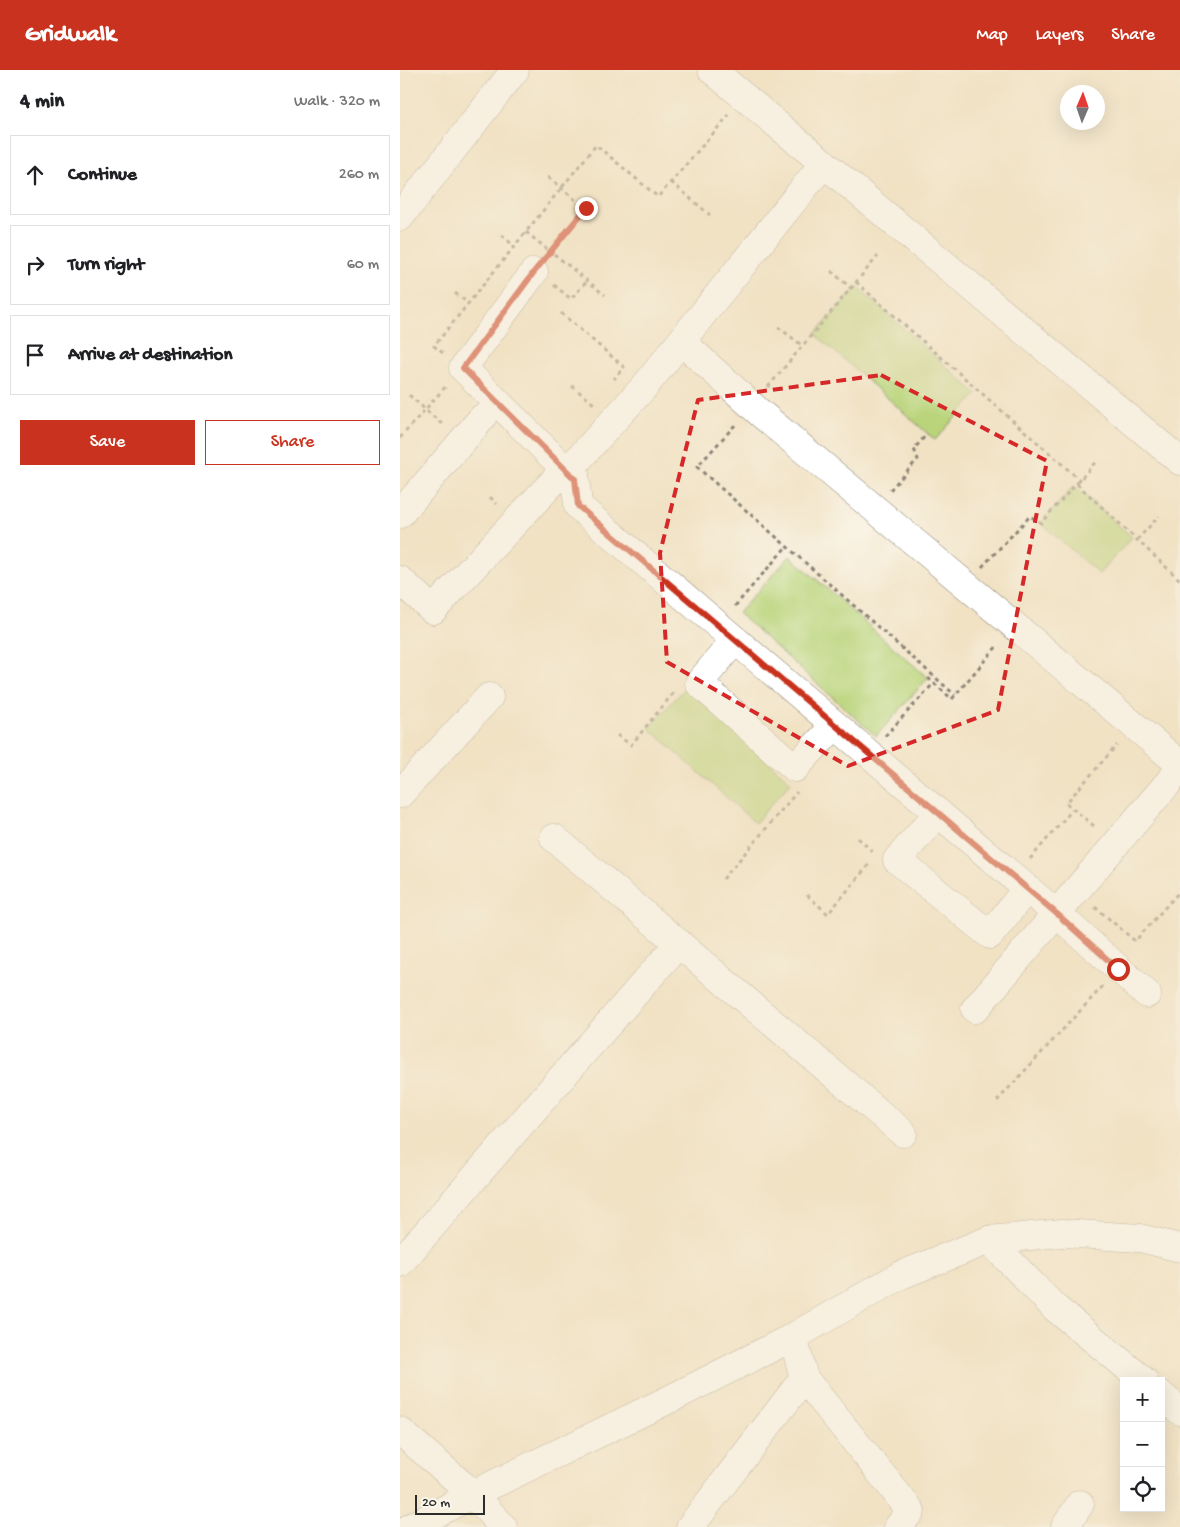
<!DOCTYPE html>
<meta charset="utf-8">
<style>
body{margin:0;font-family:"Gochi Hand",sans-serif;background:#f2f2f2;color:#202124}
.controls{position:absolute;right:15px;bottom:15px;display:grid;overflow:hidden;border-radius:0px;box-shadow:0 5px 20px #0002}
.controls button{width:45px;height:45px;display:grid;place-items:center;padding:0;border:0;border-bottom:1px solid #e0e0e0;background:#fff;color:#202124;font:25px sans-serif}
.compass{position:absolute;left:660px;top:15px;width:45px;height:45px;border-radius:50%;background:#fff;box-shadow:0 5px 20px #0002;rotate:2deg}
.scale{position:absolute;left:15px;bottom:12px;width:70px;box-sizing:border-box;padding-left:5px;border:2px solid #2b2b2b;border-top:0;font-size:14px;line-height:18px;white-space:nowrap;color:#2b2b2b;-webkit-text-stroke:4px #fbf7ec;paint-order:stroke}
.stop{position:absolute;width:15px;height:15px;margin:-11px;border:4px solid #c8321e;border-radius:50%;background:#fff}
.stop.end{background:#c8321e;border-color:#fff;box-shadow:0 1px 5px #0008}
.list{margin:0;padding:0;list-style:none}
h2{display:flex;justify-content:space-between;align-items:center;height:65px;margin:0;padding:0 20px;font-size:21px}
h2 small{font-size:16px;font-weight:400;color:#757577}
.list li{display:grid;grid-template-columns:32px 1fr auto;gap:15px;align-items:center;box-sizing:border-box;height:80px;margin:0 10px 10px;padding:0 10px;border:1px solid #e0e0e0;border-radius:0px}
.list b{display:block;font-size:19px;white-space:nowrap}
.list em{font-size:16px;font-style:normal;color:#757577}
.actions{display:flex;gap:10px;padding:15px 20px}
.actions a{flex:1;padding:11px 0;border:1px solid #c8321e;border-radius:0px;text-align:center;font-size:18px;color:#c8321e}
.actions .main{background:#c8321e;color:#fff}
.icon{flex:none;width:28px;height:28px;fill:none;stroke:currentColor;stroke-width:2;stroke-linecap:round;stroke-linejoin:round}
.map{position:relative;flex:none;width:780px;height:1457px;overflow:hidden}
header{display:flex;align-items:center;gap:30px;box-sizing:border-box;height:70px;padding:0 25px;background:#c8321e;color:#fff}
header strong{font-size:24px}
nav{display:flex;gap:28px;margin-inline-start:auto;font-size:18px}
main{display:flex}
aside{flex:1;background:#fff}
.map>svg:first-child{display:block}
.green{fill:#b9d47a;stroke:#728052}
.lines{fill:none;stroke-linecap:round;stroke-linejoin:round}
.street-casing{stroke:#8e8678;stroke-width:29}
.secondary-casing{stroke:#8e8678;stroke-width:29}
.path{stroke:#8e8678;stroke-width:3;stroke-dasharray:4 4;stroke-linecap:butt}
.street{stroke:#fff;stroke-width:28}
.secondary{stroke:#fff;stroke-width:28}
.route{stroke:#c8321e;stroke-width:6}
.marked{fill:none;stroke:#d62828;stroke-width:4;stroke-dasharray:10 6;stroke-linejoin:round}
</style>
<header>
<strong>Gridwalk</strong>
<nav><a>Map</a><a>Layers</a><a>Share</a></nav>
</header>
<main>
<aside>
<h2>4 min<small>Walk · 320 m</small></h2>
<ul class="list">
<li><svg class="icon" aria-label="ahead" viewBox="0 0 24 24"><path d="M12 20V5M6 11l6-6 6 6"/></svg><div><b>Continue</b></div><em>260 m</em></li>
<li><svg class="icon" aria-label="right" viewBox="0 0 24 24"><path d="M7 20v-9h11M14 6l5 5-5 5"/></svg><div><b>Turn right</b></div><em>60 m</em></li>
<li><svg class="icon" aria-label="arrive" viewBox="0 0 24 24"><path d="M6 21V4h12l-3 4 3 4H6"/></svg><div><b>Arrive at destination</b></div></li>
</ul>
<div class="actions"><a class="main">Save</a><a>Share</a></div>
</aside>
<div class="map">
<svg width="780" height="1457" viewBox="0 0 780 1457">
<rect width="100%" height="100%" fill="#fbf7ec"/>
<filter id="ink" filterUnits="userSpaceOnUse"><feTurbulence type="fractalNoise" baseFrequency=".02" numOctaves="2"/><feDisplacementMap in="SourceGraphic" scale="10" xChannelSelector="R" yChannelSelector="G"/><feConvolveMatrix kernelMatrix="1 2 1 2 8 2 1 2 1" color-interpolation-filters="sRGB"/></filter>
<filter id="wash" filterUnits="userSpaceOnUse"><feTurbulence type="fractalNoise" baseFrequency=".0096" numOctaves="4" result="noise"/><feDisplacementMap in="SourceGraphic" scale="20" xChannelSelector="R" yChannelSelector="G"/><feGaussianBlur stdDeviation="1.12" result="paint"/><feColorMatrix in="noise" values="0 0 0 0 0 0 0 0 0 0 0 0 0 0 0 0 0 1.4 0 .05"/><feComposite in="paint" operator="in"/></filter>
<g filter="url(#wash)">
<rect width="100%" height="100%" fill="#f1e2c4"/>
<g class="green">
<path d="M 457,217 L 577,324 L 535,370 L 415,264 Z"/>
<path d="M 674,416 L 732,467 L 699,504 L 641,453 Z"/>
<path d="M 390,486 L 528,608 L 476,666 L 338,543 Z"/>
<path d="M 285,618 L 391,712 L 355,753 L 249,658 Z"/>
</g>
</g>
<g filter="url(#ink)">
<g class="lines">
<defs>
<g id="street">
<path d="M 424,93 L 245,316 L 174,394 L 178,436 L 657,844 L 747,924"/>
<path d="M 0,147 L 115,0"/>
<path d="M 134,202 L 63,298 L 175,409"/>
<path d="M 281,271 L 360,343 L 780,694"/>
<path d="M 0,444 L 82,348"/>
<path d="M 0,510 L 33,540 L 165,399"/>
<path d="M 335,570 L 299,613 L 395,698 L 435,655"/>
<path d="M 0,724 L 89,627"/>
<path d="M 538,743 L 497,790 L 590,865 L 627,818"/>
<path d="M 154,768 L 503,1063"/>
<path d="M 575,939 L 780,699"/>
<path d="M 589,1170 L 654,1237 L 744,1311"/>
<path d="M 0,1193 L 279,873"/>
<path d="M 393,1267 L 404,1308 L 511,1441 L 498,1457"/>
<path d="M 761,1325 L 780,1341"/>
<path d="M 290,1457 L 404,1308"/>
<path d="M 665,1457 L 680,1434"/>
</g>
<g id="secondary">
<path d="M 312,0 L 780,391"/>
<path d="M 0,1361 L 73,1424 L 103,1457"/>
<path d="M 11,1457 L 73,1424 L 272,1328 L 393,1267 L 501,1205 L 589,1170 L 662,1163 L 740,1168 L 780,1178"/>
</g>
</defs>
<use href="#street" class="street-casing"/>
<use href="#secondary" class="secondary-casing"/>
<g class="path">
<path d="M 148,107 L 196,147"/>
<path d="M 271,112 L 310,145"/>
<path d="M 126,162 L 147,179"/>
<path d="M 102,165 L 114,176"/>
<path d="M 149,184 L 186,138"/>
<path d="M 154,184 L 205,225"/>
<path d="M 431,201 L 451,218"/>
<path d="M 456,212 L 681,411"/>
<path d="M 154,215 L 171,229 L 187,211"/>
<path d="M 55,223 L 68,233"/>
<path d="M 161,243 L 224,297 L 214,309"/>
<path d="M 378,257 L 403,276"/>
<path d="M 43,283 L 34,276 L 196,75 L 258,127 L 329,45"/>
<path d="M 172,316 L 194,334"/>
<path d="M 368,317 L 478,186"/>
<path d="M 9,325 L 44,356"/>
<path d="M 335,355 L 297,397 L 555,625"/>
<path d="M 0,368 L 47,315"/>
<path d="M 677,414 L 780,510"/>
<path d="M 490,420 L 518,389 L 514,379 L 527,364"/>
<path d="M 90,427 L 97,434"/>
<path d="M 737,470 L 759,446"/>
<path d="M 582,497 L 630,446 L 641,453 C 659,432 679,412 697,390"/>
<path d="M 335,536 L 387,476"/>
<path d="M 528,608 L 552,629 L 598,575"/>
<path d="M 217,665 L 231,675 L 275,621"/>
<path d="M 485,666 L 534,613"/>
<path d="M 694,756 L 666,733 L 717,675"/>
<path d="M 458,768 L 474,783"/>
<path d="M 630,789 L 673,739"/>
<path d="M 323,809 L 397,722"/>
<path d="M 407,825 L 428,844 L 471,792"/>
<path d="M 695,837 L 735,871 L 780,821"/>
<path d="M 597,1031 L 703,916"/>
</g>
<use href="#street" class="street"/>
<use href="#secondary" class="secondary"/>
</g>
</g>
<g class="lines" filter="url(#ink)">
<path class="route" d="M 186,138 L 134,202 L 63,298 L 175,409 L 178,436 L 657,844 L 718,899"/>
</g>
<path d="M0 0H780V1457H0ZM 481,305 L 647,391 L 598,640 L 448,696 L 267,592 L 260,483 L 298,330 Z" fill="#f1e2c4" fill-opacity=".55" fill-rule="evenodd"/>
<path class="marked" d="M 481,305 L 647,391 L 598,640 L 448,696 L 267,592 L 260,483 L 298,330 Z"/>
</svg>
<div class="controls">
<button>+</button>
<button>−</button>
<button><svg class="icon" aria-label="locate" viewBox="0 0 24 24"><circle cx="12" cy="12" r="6"/><path d="M12 2v4M12 18v4M2 12h4M18 12h4"/></svg></button>
</div>
<svg class="compass" viewBox="-18 -18 36 36"><path d="M0-13l5 13h-10z" fill="#e53935"/><path d="M0 13l5-13h-10z" fill="#757577"/></svg>
<div class="scale">20 m</div>
<div class="stop" style="left:718px;top:899px"></div>
<div class="stop end" style="left:186px;top:138px"></div>
</div>
</main>
